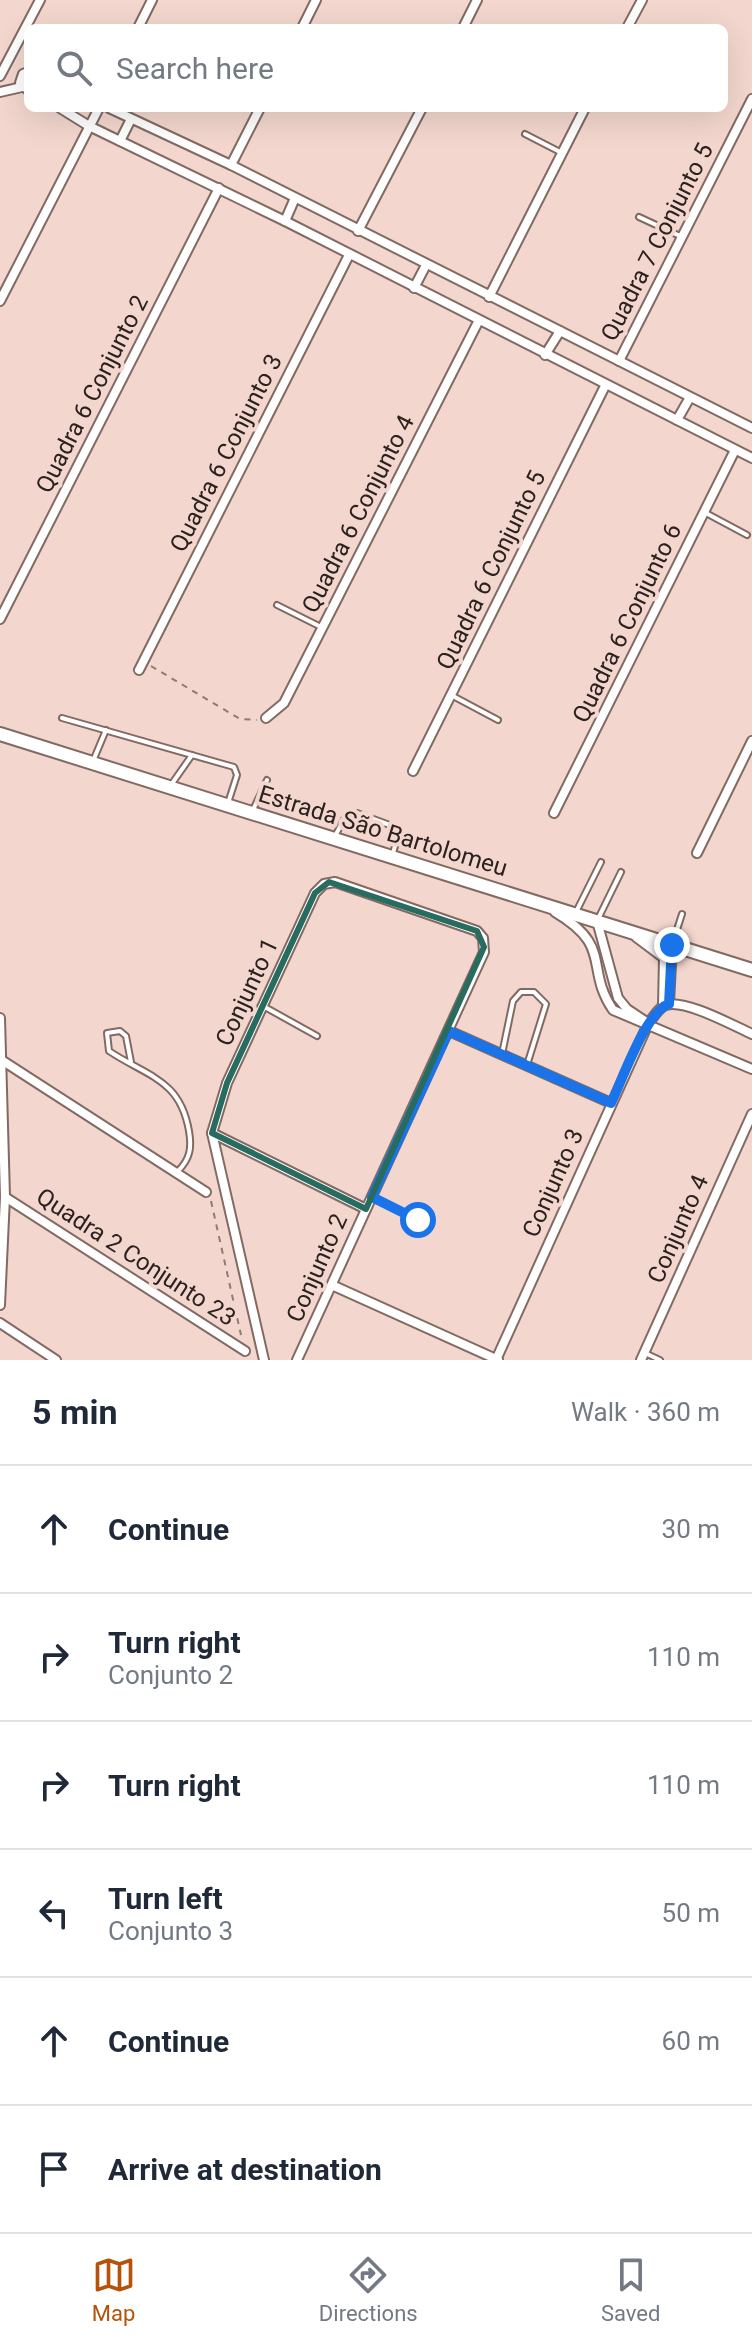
<!DOCTYPE html>
<meta charset="utf-8">
<style>
body{margin:0;font-family:Roboto,sans-serif;background:#f6f6f7;color:#1f2937}
.stop{position:absolute;width:24px;height:24px;margin:-18px;border:6px solid #1a73e8;border-radius:50%;background:#fff}
.stop.end{background:#1a73e8;border-color:#fff;box-shadow:0 2px 8px #0008}
.list{margin:0;padding:0;list-style:none}
h2{display:flex;justify-content:space-between;align-items:center;height:104px;margin:0;padding:0 32px;font-size:34px}
h2 small{font-size:26px;font-weight:400;color:#747a83}
.list li{display:grid;grid-template-columns:52px 1fr auto;gap:24px;align-items:center;box-sizing:border-box;height:128px;padding:0 32px;border-top:2px solid #e0e1e3}
.list b{display:block;font-size:30px;white-space:nowrap}
.list p{margin:0;font-size:26px;white-space:nowrap;color:#747a83}
.list em{font-size:26px;font-style:normal;color:#747a83}
.icon{flex:none;width:44px;height:44px;fill:none;stroke:currentColor;stroke-width:2;stroke-linecap:round;stroke-linejoin:round}
.map{position:relative;flex:none;width:752px;height:1360px;overflow:hidden}
.search{position:absolute;background:#fff;box-shadow:0 8px 32px #0002;left:24px;right:24px;top:24px;height:88px;display:flex;align-items:center;gap:20px;box-sizing:border-box;padding:0 28px;border-radius:12px;color:#747a83;font-size:30px}
.sheet{height:872px;background:#fff}
nav{display:flex;justify-content:space-around;align-items:center;box-sizing:border-box;height:112px;border-top:2px solid #e0e1e3;background:#fff;font-size:22px;color:#747a83}
nav a{display:grid;justify-items:center;gap:4px}
nav .on{color:#b45309}
.map>svg:first-child{display:block}
.lines{fill:none;stroke-linecap:round;stroke-linejoin:round}
.lane-casing{stroke:#826a62;stroke-width:8}
.street-casing{stroke:#826a62;stroke-width:12}
.secondary-casing{stroke:#826a62;stroke-width:16}
.path{stroke:#8e7b75;stroke-width:2;stroke-dasharray:6 6;stroke-linecap:butt}
.lane{stroke:#fff;stroke-width:4}
.street{stroke:#fff;stroke-width:8}
.secondary{stroke:#fff;stroke-width:12}
.route{stroke:#1a73e8;stroke-width:10}
.marked{fill:none;stroke:#276c5f;stroke-width:6;stroke-linejoin:round}
.labels{text-anchor:middle;dominant-baseline:central;stroke-width:8;stroke-linejoin:round;paint-order:stroke}
.street-label{font-size:24px;fill:#2b211e;stroke:#f3d7ce}
</style>
<div class="map">
<svg width="752" height="1360" viewBox="0 0 752 1360">
<rect width="100%" height="100%" fill="#f3d7ce"/>
<g class="lines">
<defs>
<g id="lane">
<path d="M 525,134 L 562,153"/>
<path d="M 639,217 L 680,236"/>
<path d="M 704,512 L 747,535"/>
<path d="M 277,605 L 321,627"/>
<path d="M 451,695 L 498,720"/>
<path d="M 62,718 L 234,767 L 237,775 L 228,803"/>
<path d="M 93,761 L 106,730"/>
<path d="M 171,785 L 192,755"/>
<path d="M 253,810 L 267,780"/>
<path d="M 335,836 L 347,814 L 357,813 L 395,827 L 398,836 L 393,853"/>
<path d="M 576,912 L 601,862"/>
<path d="M 597,921 L 621,872"/>
<path d="M 673,942 L 682,914"/>
<path d="M 263,1006 L 317,1036"/>
<path d="M 502,1054 L 513,1001 L 521,992 L 534,992 L 546,1004 L 527,1065"/>
<path d="M 131,1062 L 126,1036 L 120,1031 L 107,1033 L 109,1051 C 148,1077 180,1079 189,1131 C 192,1148 190,1159 178,1171"/>
<path d="M 373,1198 L 418,1220"/>
<path d="M 645,1353 L 660,1360"/>
</g>
<g id="street">
<path d="M 138,28 L 152,0"/>
<path d="M 302,28 L 316,0"/>
<path d="M 463,28 L 477,0"/>
<path d="M 627,28 L 642,0"/>
<path d="M 28,72 L 23,74 L 20,83 L 28,90"/>
<path d="M 0,76 L 40,0"/>
<path d="M 0,92 L 22,87"/>
<path d="M 60,108 L 89,126 L 285,221 L 752,458"/>
<path d="M 109,108 L 231,165 L 752,428"/>
<path d="M 120,141 L 131,119"/>
<path d="M 231,165 L 260,108"/>
<path d="M 285,221 L 295,198"/>
<path d="M 358,231 L 422,108"/>
<path d="M 414,288 L 426,265"/>
<path d="M 489,297 L 585,108"/>
<path d="M 0,301 L 99,108"/>
<path d="M 545,355 L 560,331"/>
<path d="M 619,361 L 752,99"/>
<path d="M 677,420 L 689,399"/>
<path d="M 0,619 L 219,188"/>
<path d="M 139,670 L 349,255"/>
<path d="M 266,718 L 284,703 L 478,322"/>
<path d="M 413,771 L 605,386"/>
<path d="M 554,813 L 735,450"/>
<path d="M 697,853 L 752,741"/>
<path d="M 555,912 C 614,947 584,967 613,1010 L 752,1069"/>
<path d="M 597,921 L 618,998 L 627,1009 L 645,1021"/>
<path d="M 636,937 L 664,958 L 663,1006"/>
<path d="M 669,1004 L 672,945"/>
<path d="M 0,1018 L 5,1197 L 0,1305"/>
<path d="M 449,1031 L 611,1103"/>
<path d="M 0,1059 L 206,1192"/>
<path d="M 212,1133 L 366,1209"/>
<path d="M 5,1197 L 245,1351"/>
<path d="M 334,1286 L 498,1360"/>
<path d="M 0,1323 L 56,1360"/>
<path d="M 264,1360 L 212,1133 L 227,1083 L 315,893 L 324,884 L 335,882 L 477,931 L 483,938 L 484,952 L 297,1360"/>
<path d="M 496,1360 L 648,1024 C 653,1018 659,1007 666,1005 C 685,999 734,1026 752,1034"/>
<path d="M 641,1360 L 752,1114"/>
</g>
<path id="secondary" d="M 0,734 L 752,970"/>
</defs>
<use href="#lane" class="lane-casing"/>
<use href="#street" class="street-casing"/>
<use href="#secondary" class="secondary-casing"/>
<g class="path">
<path d="M 151,666 L 240,719 L 257,720"/>
<path d="M 211,1201 L 241,1335"/>
</g>
<use href="#lane" class="lane"/>
<use href="#street" class="street"/>
<use href="#secondary" class="secondary"/>
</g>
<g class="lines">
<path class="route" d="M 418,1220 L 372,1197 L 449,1031 L 611,1103 C 622,1081 646,1011 669,1004 L 672,945"/>
</g>
<path class="marked" d="M 329,882 L 477,931 L 484,947 L 366,1209 L 212,1133 L 227,1083 L 315,893 Z"/>
<g class="labels">
<g class="street-label">
<text transform="translate(657 242) rotate(-63)">Quadra 7 Conjunto 5</text>
<text transform="translate(92 394) rotate(-63)">Quadra 6 Conjunto 2</text>
<text transform="translate(226 453) rotate(-63)">Quadra 6 Conjunto 3</text>
<text transform="translate(358 514) rotate(-63)">Quadra 6 Conjunto 4</text>
<text transform="translate(491 570) rotate(-64)">Quadra 6 Conjunto 5</text>
<text transform="translate(627 623) rotate(-64)">Quadra 6 Conjunto 6</text>
<text transform="translate(383 831) rotate(17)">Estrada São Bartolomeu</text>
<text transform="translate(247 992) rotate(-65)">Conjunto 1</text>
<text transform="translate(553 1183) rotate(-66)">Conjunto 3</text>
<text transform="translate(678 1229) rotate(-66)">Conjunto 4</text>
<text transform="translate(136 1257) rotate(33)">Quadra 2 Conjunto 23</text>
<text transform="translate(317 1268) rotate(-66)">Conjunto 2</text>
</g>
</g>
</svg>
<div class="stop" style="left:418px;top:1220px"></div>
<div class="stop end" style="left:672px;top:945px"></div>
<div class="search"><svg class="icon" aria-label="search" viewBox="0 0 24 24"><circle cx="10" cy="10" r="6"/><path d="M15 15l6 6"/></svg>Search here</div>
</div>
<section class="sheet">
<h2>5 min<small>Walk · 360 m</small></h2>
<ul class="list">
<li><svg class="icon" aria-label="ahead" viewBox="0 0 24 24"><path d="M12 20V5M6 11l6-6 6 6"/></svg><div><b>Continue</b></div><em>30 m</em></li>
<li><svg class="icon" aria-label="right" viewBox="0 0 24 24"><path d="M7 20v-9h11M14 6l5 5-5 5"/></svg><div><b>Turn right</b><p>Conjunto 2</p></div><em>110 m</em></li>
<li><svg class="icon" aria-label="right" viewBox="0 0 24 24"><path d="M7 20v-9h11M14 6l5 5-5 5"/></svg><div><b>Turn right</b></div><em>110 m</em></li>
<li><svg class="icon" aria-label="left" viewBox="0 0 24 24"><path d="M17 20v-9H6M10 6l-5 5 5 5"/></svg><div><b>Turn left</b><p>Conjunto 3</p></div><em>50 m</em></li>
<li><svg class="icon" aria-label="ahead" viewBox="0 0 24 24"><path d="M12 20V5M6 11l6-6 6 6"/></svg><div><b>Continue</b></div><em>60 m</em></li>
<li><svg class="icon" aria-label="arrive" viewBox="0 0 24 24"><path d="M6 21V4h12l-3 4 3 4H6"/></svg><div><b>Arrive at destination</b></div></li>
</ul>
</section>
<nav>
<a class="on"><svg class="icon" aria-label="map" viewBox="0 0 24 24"><path d="M3 6l6-2 6 2 6-2v14l-6 2-6-2-6 2zM9 4v14M15 6v14"/></svg>Map</a>
<a><svg class="icon" aria-label="directions" viewBox="0 0 24 24"><path d="M12 3l9 9-9 9-9-9zM9 14v-3h6M13 9l2 2-2 2"/></svg>Directions</a>
<a><svg class="icon" aria-label="saved" viewBox="0 0 24 24"><path d="M7 4h10v16l-5-4-5 4z"/></svg>Saved</a>
</nav>
